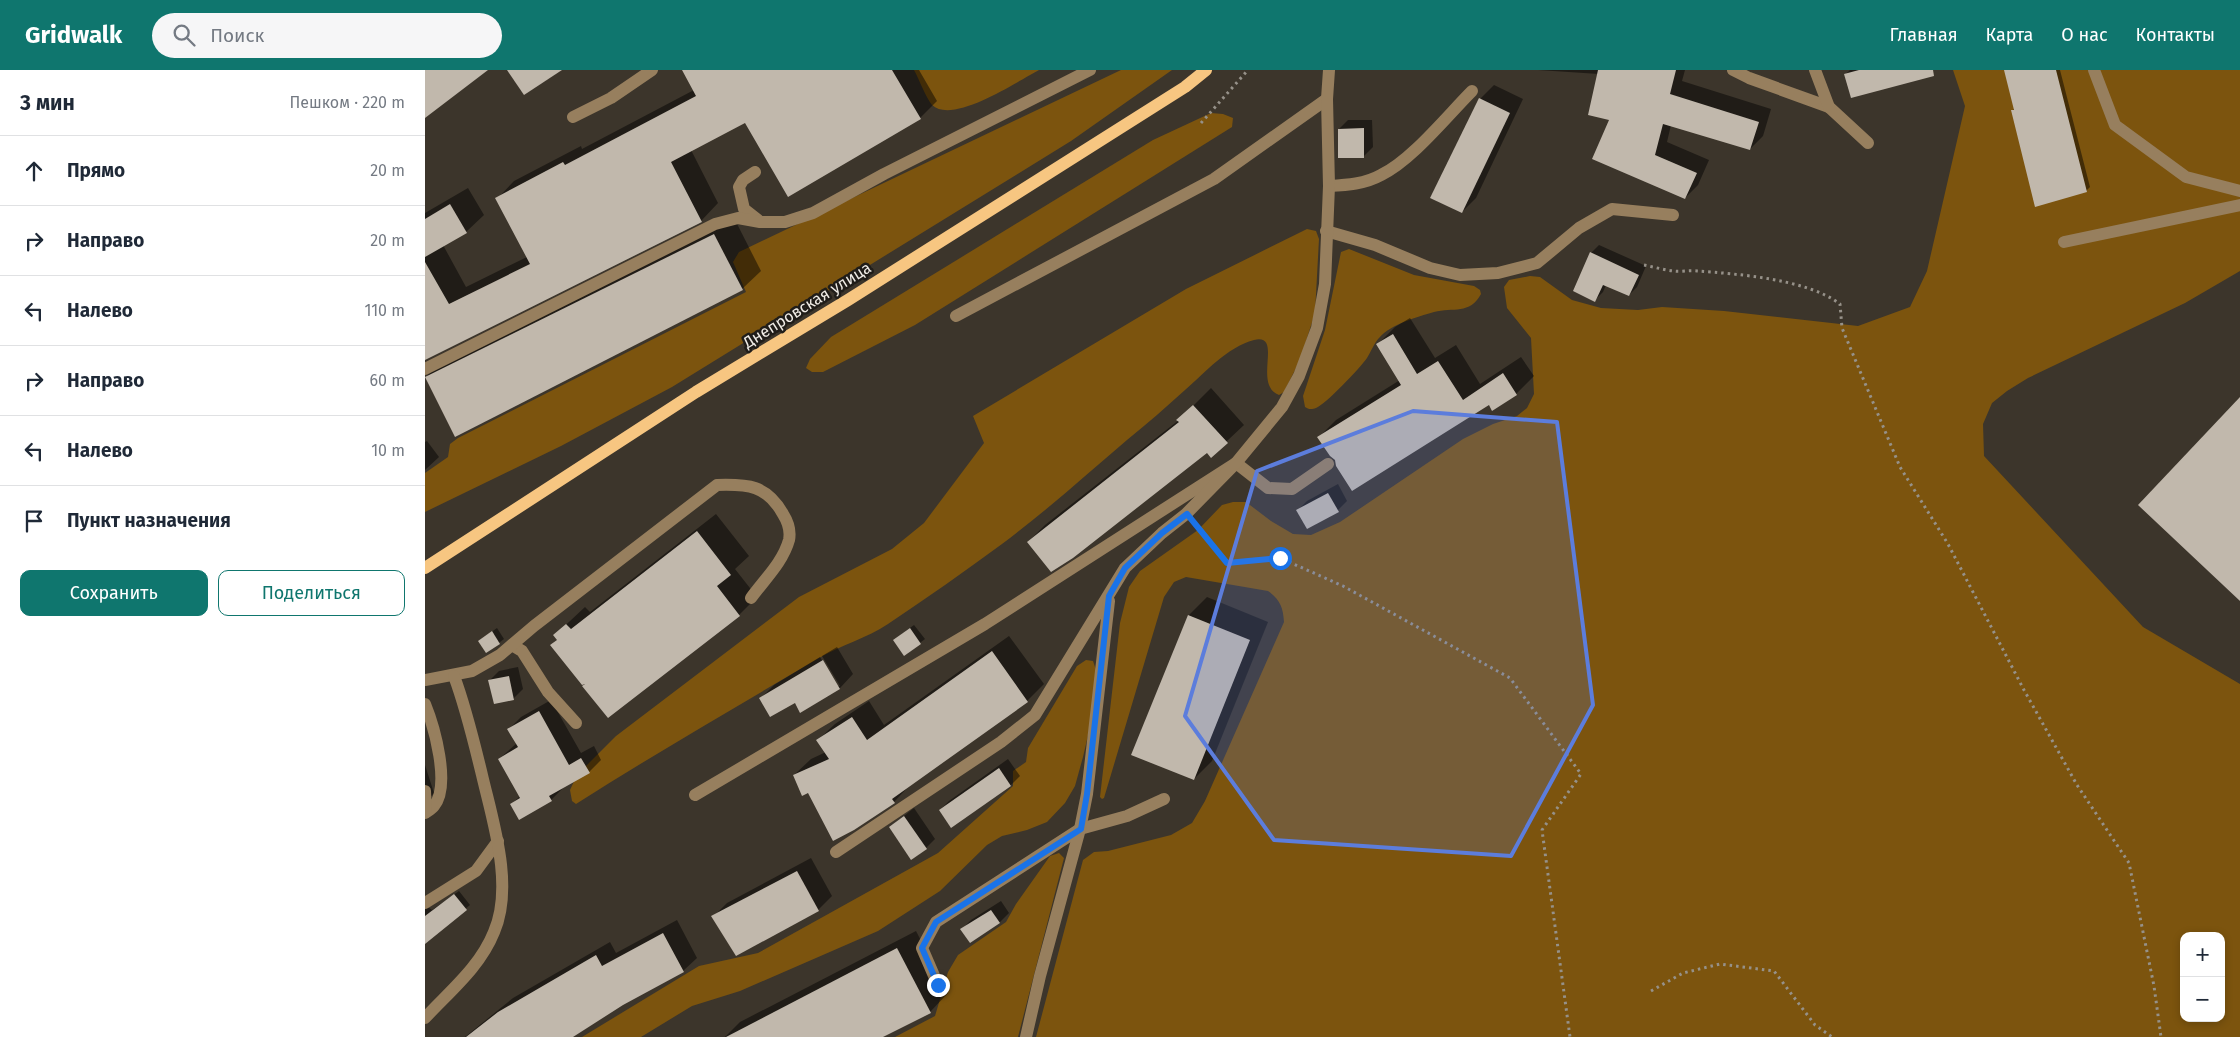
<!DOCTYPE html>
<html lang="ru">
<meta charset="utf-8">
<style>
body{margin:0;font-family:"Fira Sans",sans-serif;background:#f6f6f7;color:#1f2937}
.controls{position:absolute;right:15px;bottom:15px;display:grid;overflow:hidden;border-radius:10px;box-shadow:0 2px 8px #0003}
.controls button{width:45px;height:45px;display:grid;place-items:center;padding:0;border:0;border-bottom:1px solid #e0e1e3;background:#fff;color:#1f2937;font:25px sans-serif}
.stop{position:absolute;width:15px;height:15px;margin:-11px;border:4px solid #1a73e8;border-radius:50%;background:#fff}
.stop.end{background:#1a73e8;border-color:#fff;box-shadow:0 1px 5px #0008}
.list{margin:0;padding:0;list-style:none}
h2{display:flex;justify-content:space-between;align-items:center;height:65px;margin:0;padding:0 20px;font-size:21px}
h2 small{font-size:16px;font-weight:400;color:#747a83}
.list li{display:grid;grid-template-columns:32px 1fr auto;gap:15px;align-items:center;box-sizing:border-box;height:70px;padding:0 20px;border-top:1px solid #e0e1e3}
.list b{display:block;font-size:19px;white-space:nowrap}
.list em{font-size:16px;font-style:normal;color:#747a83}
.actions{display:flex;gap:10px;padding:15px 20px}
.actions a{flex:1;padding:11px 0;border:1px solid #0f766e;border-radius:10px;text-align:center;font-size:18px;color:#0f766e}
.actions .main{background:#0f766e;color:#fff}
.icon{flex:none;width:28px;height:28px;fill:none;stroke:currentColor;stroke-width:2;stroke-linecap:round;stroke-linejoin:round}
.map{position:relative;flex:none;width:1815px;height:967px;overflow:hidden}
header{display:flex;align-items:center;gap:30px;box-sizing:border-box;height:70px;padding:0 25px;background:#0f766e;color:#fff}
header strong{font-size:24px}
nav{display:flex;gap:28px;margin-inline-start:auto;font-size:18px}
.search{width:350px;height:45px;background:#f6f6f7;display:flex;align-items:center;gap:12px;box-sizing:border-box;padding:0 18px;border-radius:28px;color:#747a83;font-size:19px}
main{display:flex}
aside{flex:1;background:#fff}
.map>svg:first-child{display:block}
.green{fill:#7c540e;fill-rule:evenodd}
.shadow{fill:#0007}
.building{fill:#c1b8ac}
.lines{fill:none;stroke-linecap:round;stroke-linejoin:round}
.path{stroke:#969189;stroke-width:3;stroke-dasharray:2.5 4;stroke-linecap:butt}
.minor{stroke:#977f5e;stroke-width:12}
.major{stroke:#f7c681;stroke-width:12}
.route{stroke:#1a73e8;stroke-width:6}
.marked{fill:#5c7ddc;fill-opacity:0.2;stroke:#5c7ddc;stroke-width:4;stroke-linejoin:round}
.labels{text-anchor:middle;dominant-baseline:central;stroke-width:5;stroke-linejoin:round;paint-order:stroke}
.street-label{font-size:16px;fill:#f0ece6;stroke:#201d19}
</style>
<header>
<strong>Gridwalk</strong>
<div class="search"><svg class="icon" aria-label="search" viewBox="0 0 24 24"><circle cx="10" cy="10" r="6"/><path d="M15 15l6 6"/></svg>Поиск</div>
<nav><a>Главная</a><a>Карта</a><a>О нас</a><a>Контакты</a></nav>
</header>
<main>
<aside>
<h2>3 мин<small>Пешком · 220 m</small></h2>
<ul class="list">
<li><svg class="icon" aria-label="ahead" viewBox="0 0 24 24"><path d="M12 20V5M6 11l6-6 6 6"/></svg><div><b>Прямо</b></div><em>20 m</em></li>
<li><svg class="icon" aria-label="right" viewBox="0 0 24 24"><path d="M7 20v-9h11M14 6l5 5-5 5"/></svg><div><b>Направо</b></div><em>20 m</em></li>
<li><svg class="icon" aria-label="left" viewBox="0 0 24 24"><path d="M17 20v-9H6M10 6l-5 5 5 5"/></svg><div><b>Налево</b></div><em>110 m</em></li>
<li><svg class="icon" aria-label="right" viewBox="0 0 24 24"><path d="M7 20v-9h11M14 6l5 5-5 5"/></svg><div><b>Направо</b></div><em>60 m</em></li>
<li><svg class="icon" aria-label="left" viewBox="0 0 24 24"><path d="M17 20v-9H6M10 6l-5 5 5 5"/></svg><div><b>Налево</b></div><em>10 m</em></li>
<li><svg class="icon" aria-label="arrive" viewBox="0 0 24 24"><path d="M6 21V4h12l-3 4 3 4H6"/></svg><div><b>Пункт назначения</b></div></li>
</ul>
<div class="actions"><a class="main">Сохранить</a><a>Поделиться</a></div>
</aside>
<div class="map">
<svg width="1815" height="967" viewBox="0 0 1815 967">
<rect width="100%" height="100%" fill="#3c352b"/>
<g class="green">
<path d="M 489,0 L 614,0 C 593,11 528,55 507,35 C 501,28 494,9 489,0 Z"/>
<path d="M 696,0 L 747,0 L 646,71 L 247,317 L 136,376 L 0,442 L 0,403 L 23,387 L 25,374 L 33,368 L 321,222 L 308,192 L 314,182 Z"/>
<path d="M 1528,0 L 1815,0 L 1815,201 L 1760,233 L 1603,308 L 1582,321 L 1567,333 L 1558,354 L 1559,386 L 1718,557 L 1815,614 L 1815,967 L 611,967 L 658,790 L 669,782 L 683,781 L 746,765 L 767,753 L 780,731 L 859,552 C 858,537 855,530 843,521 L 761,507 L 749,512 L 739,527 L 679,728 L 677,729 L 675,727 L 695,553 L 704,517 L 715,501 L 773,460 L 797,435 L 808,432 L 821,432 L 846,451 L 868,464 L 886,465 L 915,452 L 1038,369 L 1068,354 L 1092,346 L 1102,338 L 1109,324 L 1106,268 L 1082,238 L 1079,217 L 1084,210 L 1105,206 L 1115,207 L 1147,230 L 1176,238 L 1213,240 L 1237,237 L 1299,241 L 1433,256 L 1485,237 L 1502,201 L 1540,36 ZM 1759,866 L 1796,866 L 1796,948 L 1759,948 Z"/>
<path d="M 786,43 L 798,44 L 808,48 L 807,57 L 490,255 L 398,302 L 387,302 L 381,298 L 385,289 L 406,267 L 728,70 Z"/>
<path d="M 882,159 L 891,161 L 894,169 L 890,243 L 875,290 L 859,322 L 854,325 C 827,315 859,263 829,270 C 802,277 780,303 760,320 C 741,337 722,354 702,370 C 661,405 620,442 577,474 C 540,501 502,528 463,554 C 442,568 416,575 394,588 C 313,636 231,683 151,734 L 147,731 L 145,720 L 152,705 L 191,666 L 374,527 L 467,479 L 499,453 L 559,373 L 548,346 L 761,219 Z"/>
<path d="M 924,179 L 989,205 L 1049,216 L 1055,220 L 1056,224 C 1045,245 1028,237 1009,242 C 992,247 966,254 954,268 C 949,273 946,282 942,288 C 936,297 900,335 891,338 C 886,340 883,339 880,337 L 878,326 L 900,260 L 916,182 Z"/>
<path d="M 661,590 L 668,591 L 672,603 L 664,661 L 658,687 L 650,716 L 640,733 L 622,752 L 602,760 L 577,766 L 562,775 L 515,821 L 453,861 L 315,921 L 267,936 L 216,967 L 157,967 L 274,896 L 333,883 L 513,783 L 588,716 L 588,701 L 601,692 L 603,678 L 652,596 Z"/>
<path d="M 634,783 L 639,788 L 593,967 L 470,967 L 510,946 L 523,902 L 533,885 L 581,852 L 591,834 L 625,786 Z"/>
</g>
<g class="shadow">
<path d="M 259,0 L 494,0 L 512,31 L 495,48 L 320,52 L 266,80 L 293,133 L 276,151 L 0,288 L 0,143 L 43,118 L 59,145 L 41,162 L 18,175 L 41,217 L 102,187 L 72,129 L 89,111 L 156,76 L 157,79 L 269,20 Z"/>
<path d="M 1113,0 L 1260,0 L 1257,11 L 1346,39 L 1338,66 L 1325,79 L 1246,55 L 1242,72 L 1284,90 L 1273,115 L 1260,128 L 1186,49 L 1174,4 Z"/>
<path d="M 1425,0 L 1506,0 L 1421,4 Z"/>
<path d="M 1580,0 L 1635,0 L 1665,117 L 1661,121 L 1587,41 L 1590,38 Z"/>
<path d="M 1069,15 L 1098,29 L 1051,128 L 1037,142 L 1055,29 Z"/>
<path d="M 923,50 L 947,50 L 948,77 L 938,87 L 914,59 Z"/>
<path d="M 308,146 L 336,201 L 317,219 L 1,307 L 20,289 Z"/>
<path d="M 1174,175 L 1221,196 L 1212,217 L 1204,225 L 1181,215 L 1178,222 L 1170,230 L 1166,183 Z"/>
<path d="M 985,248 L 1010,288 L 1031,275 L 1055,314 L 1096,287 L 1109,306 L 1091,324 L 1068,339 L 1064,334 L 911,389 L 894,367 L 911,350 L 975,310 L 953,274 L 970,257 Z"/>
<path d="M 786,318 L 819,355 L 786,386 L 782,381 L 603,472 L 620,455 L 754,350 Z"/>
<path d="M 2,371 L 14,387 L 0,400 L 0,372 Z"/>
<path d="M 913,414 L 922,431 L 913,440 L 873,440 L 882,431 Z"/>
<path d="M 291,444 L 324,486 L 310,499 L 332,527 L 314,545 L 163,612 L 130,565 L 160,537 L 165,542 Z"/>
<path d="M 782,527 L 843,552 L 787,691 L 769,709 L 764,545 Z"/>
<path d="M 489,555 L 500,569 L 480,584 L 474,566 Z"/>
<path d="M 72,558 L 79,569 L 62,582 L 54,571 Z"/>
<path d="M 584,566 L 619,614 L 602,631 L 485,715 L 469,732 L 429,759 L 383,721 L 369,705 L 386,689 L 401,682 L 393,670 L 410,654 L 444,631 L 459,655 Z"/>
<path d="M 412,577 L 428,604 L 415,618 L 376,641 L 370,631 L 335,629 L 349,615 L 395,587 L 412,616 L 415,616 L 397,586 Z"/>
<path d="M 93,597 L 98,619 L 88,629 L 65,610 L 74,601 Z"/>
<path d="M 126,630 L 156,683 L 169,676 L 176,690 L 164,702 L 138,718 L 126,730 L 87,734 L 95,726 L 74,689 L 92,673 L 84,659 L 96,647 Z"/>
<path d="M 583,689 L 595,706 L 586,715 L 527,756 L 515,740 L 524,731 Z"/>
<path d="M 0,695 L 9,723 L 0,733 Z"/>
<path d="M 489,738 L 510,769 L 501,778 L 465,757 Z"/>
<path d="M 386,788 L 407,826 L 393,840 L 288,847 L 302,833 Z"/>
<path d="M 34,821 L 45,835 L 0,871 L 0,839 L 3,837 L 7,840 Z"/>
<path d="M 576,831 L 584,843 L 575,852 L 545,872 L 537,859 L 546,850 Z"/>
<path d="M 252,850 L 272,888 L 258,901 L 197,934 L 146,967 L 40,967 L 88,928 L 185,872 L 191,883 Z"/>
<path d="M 491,861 L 523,923 L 505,942 L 456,967 L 300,967 L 315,952 Z"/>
</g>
<g class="building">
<path d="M 0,0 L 63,0 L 0,48 Z"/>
<path d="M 82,0 L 137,0 L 99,25 Z"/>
<path d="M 257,0 L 467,0 L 496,49 L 363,127 L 320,53 L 246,92 L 277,152 L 0,290 L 0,192 L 24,234 L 105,194 L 70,128 L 138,92 L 140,95 L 271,26 Z"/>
<path d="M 1173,0 L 1251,0 L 1245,24 L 1334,52 L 1325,80 L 1238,54 L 1230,85 L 1272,103 L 1260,129 L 1167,89 L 1184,50 L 1163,45 Z"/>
<path d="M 1434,0 L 1508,0 L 1509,6 L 1426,28 L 1419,4 Z"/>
<path d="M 1579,0 L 1631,0 L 1662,122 L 1610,137 L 1586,40 L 1589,40 Z"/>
<path d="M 1054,28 L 1085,43 L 1037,143 L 1005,128 Z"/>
<path d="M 939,58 L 939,88 L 913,88 L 913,59 Z"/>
<path d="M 25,134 L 42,163 L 0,187 L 0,149 Z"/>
<path d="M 289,164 L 318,220 L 30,367 L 0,307 Z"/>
<path d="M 1165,182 L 1214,205 L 1204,226 L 1178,215 L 1170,232 L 1148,221 Z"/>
<path d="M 968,264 L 992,304 L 1013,291 L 1038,330 L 1078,303 L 1092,325 L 1067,341 L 1064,335 L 927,421 L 911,396 L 910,390 L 905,386 L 892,367 L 976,315 L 951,274 Z"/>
<path d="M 1815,327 L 1815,531 L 1713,435 Z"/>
<path d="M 768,335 L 803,373 L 786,388 L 782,383 L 648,488 L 626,502 L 602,472 L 754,352 L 751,350 Z"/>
<path d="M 903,423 L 914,442 L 882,459 L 871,440 Z"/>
<path d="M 272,461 L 306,505 L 292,516 L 315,546 L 183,648 L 157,616 L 160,614 L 157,615 L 125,575 L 132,570 L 128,565 L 141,554 L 146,559 Z"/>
<path d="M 763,545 L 825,570 L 769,710 L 706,685 Z"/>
<path d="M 485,558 L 496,574 L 479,586 L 468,570 Z"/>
<path d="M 67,561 L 75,574 L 61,583 L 53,571 Z"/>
<path d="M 567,581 L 603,632 L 467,729 L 470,733 L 429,760 L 408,771 L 383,723 L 377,726 L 368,705 L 404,689 L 391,670 L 427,647 L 442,670 Z"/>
<path d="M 398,590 L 415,619 L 375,643 L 370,633 L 345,647 L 334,628 Z"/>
<path d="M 84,606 L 89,630 L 69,634 L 63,610 Z"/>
<path d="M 114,641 L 144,695 L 156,688 L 165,703 L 124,726 L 127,731 L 94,750 L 85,734 L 95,728 L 73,689 L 93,677 L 82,659 Z"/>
<path d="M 574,698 L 586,716 L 526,758 L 514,740 Z"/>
<path d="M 479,746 L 502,779 L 486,790 L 464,757 Z"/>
<path d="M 372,801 L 394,841 L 311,886 L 286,846 Z"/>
<path d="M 29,824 L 42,840 L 0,874 L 0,846 Z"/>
<path d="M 566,840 L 575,853 L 545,873 L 535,859 Z"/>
<path d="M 238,863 L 259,902 L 198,935 L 148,967 L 41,967 L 73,942 L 171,885 L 177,896 Z"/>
<path d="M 472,878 L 506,943 L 458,967 L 301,967 Z"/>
</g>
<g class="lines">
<g class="path">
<path d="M 776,53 L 823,0"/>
<path d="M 1219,195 C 1229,197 1239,200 1249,201 C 1256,202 1264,200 1272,201 C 1313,204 1382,209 1415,234 L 1417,258 L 1475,397 L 1523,474 L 1599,620 L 1652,715 L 1704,793 L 1729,916 L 1736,967"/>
<path d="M 772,456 L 802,493 L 855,488 L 918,516 L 1085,608 L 1156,704 L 1117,760 L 1145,967"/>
<path d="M 1226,921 L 1258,903 L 1295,894 L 1349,901 L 1390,955 L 1407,967"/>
</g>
<g class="minor">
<path d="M 1308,0 L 1324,8 L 1404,37"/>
<path d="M 1390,0 L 1404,37 L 1443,73"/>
<path d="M 1669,0 L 1690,55 L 1761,107 L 1815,121"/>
<path d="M 148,47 L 186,28 L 227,0"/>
<path d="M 330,102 L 318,110 L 314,117 L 319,139 L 333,150"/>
<path d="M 904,116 C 922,115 940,114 956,105 C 987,90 1022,46 1047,21"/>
<path d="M 901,161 L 950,175 L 1005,198 L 1035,205 L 1073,203 L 1112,193 L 1154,158 L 1187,139 L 1248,145"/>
<path d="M 1639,172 L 1815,135"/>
<path d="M 531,246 L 789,109 L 902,29"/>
<path d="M 0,299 L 290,154 L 313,148 L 335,152 L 360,152 L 388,143 L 459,104 L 665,0"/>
<path d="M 87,575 L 97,581 L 123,622 L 151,653"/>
<path d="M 0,610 L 47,601 L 75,585 L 109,556 L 292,415 C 323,414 342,415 358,444 C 363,452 366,460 364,470 C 358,492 339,510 326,528"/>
<path d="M 0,634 C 9,656 26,715 9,736 C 7,739 3,741 0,743"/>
<path d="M 0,721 L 1,742"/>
<path d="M 270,725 L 560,554 L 811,393 L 843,418 L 867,419 L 903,394"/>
<path d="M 411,782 L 576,672 L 610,645 L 700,498 L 737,463 L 761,444 L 811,393 L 857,337 L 874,306 L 892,258 L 900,214 L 904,116 L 902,29 L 904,0"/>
<path d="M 0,833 L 51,801 L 73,771"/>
<path d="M 513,915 L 497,878 L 511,852 L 655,759 L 702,746 L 739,729"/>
<path d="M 0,948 C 25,921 55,897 69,862 C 89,816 68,752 57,705 C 49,672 41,638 29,606"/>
<path d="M 601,967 L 615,906 L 655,759 L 662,724 L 684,531"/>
</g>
<path class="major" d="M 0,498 L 271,322 L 423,230 L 760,17 L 781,0"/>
</g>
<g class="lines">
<path class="route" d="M 513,915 L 497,878 L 511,852 L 656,759 L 662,724 L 684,526 L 700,498 L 737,463 L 762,444 L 802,493 L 855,488"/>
</g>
<path class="marked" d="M 988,341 L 1132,352 L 1168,635 L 1086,786 L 849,770 L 760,646 L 832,401 Z"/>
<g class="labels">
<g class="street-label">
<text transform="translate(382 235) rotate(-32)">Днепровская улица</text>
</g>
</g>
</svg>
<div class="controls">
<button>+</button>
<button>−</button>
</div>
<div class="stop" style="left:855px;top:488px"></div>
<div class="stop end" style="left:513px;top:915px"></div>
</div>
</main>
